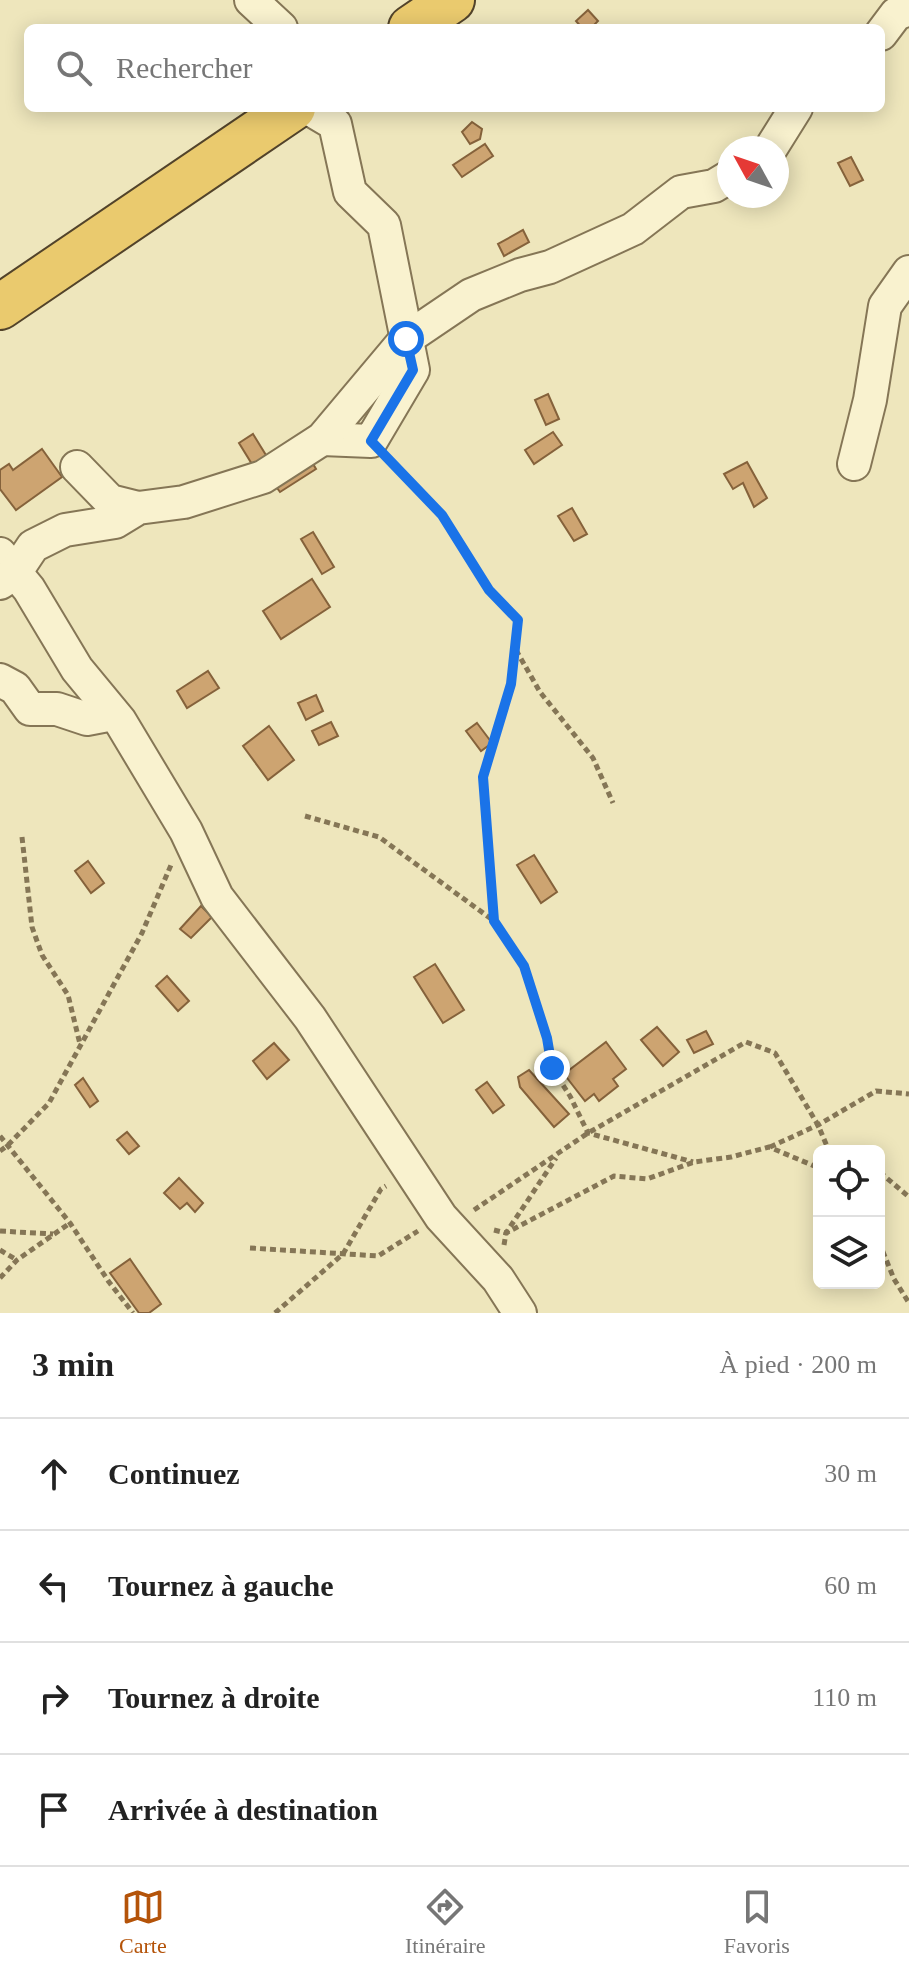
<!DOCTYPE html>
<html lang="fr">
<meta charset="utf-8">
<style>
body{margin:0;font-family:Georgia,serif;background:#f6f6f6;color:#222}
.controls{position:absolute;right:24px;bottom:24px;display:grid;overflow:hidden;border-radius:12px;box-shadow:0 4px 20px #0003}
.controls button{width:72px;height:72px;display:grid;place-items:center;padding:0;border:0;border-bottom:2px solid #e0e0e0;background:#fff;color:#222;font:40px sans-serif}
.compass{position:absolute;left:717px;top:136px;width:72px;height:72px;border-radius:50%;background:#fff;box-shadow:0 4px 20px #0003;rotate:310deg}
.stop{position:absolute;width:24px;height:24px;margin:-18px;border:6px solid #1a73e8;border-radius:50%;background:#fff}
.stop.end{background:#1a73e8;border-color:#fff;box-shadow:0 2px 8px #0008}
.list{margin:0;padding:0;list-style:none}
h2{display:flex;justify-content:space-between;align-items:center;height:104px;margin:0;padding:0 32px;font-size:34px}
h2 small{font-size:26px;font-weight:400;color:#767676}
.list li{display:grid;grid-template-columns:52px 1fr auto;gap:24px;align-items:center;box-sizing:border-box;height:112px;padding:0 32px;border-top:2px solid #e0e0e0}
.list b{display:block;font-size:30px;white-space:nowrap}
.list em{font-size:26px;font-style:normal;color:#767676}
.icon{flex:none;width:44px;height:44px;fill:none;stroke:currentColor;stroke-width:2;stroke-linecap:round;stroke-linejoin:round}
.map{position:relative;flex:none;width:909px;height:1313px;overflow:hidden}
.search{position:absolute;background:#fff;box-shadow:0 4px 20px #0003;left:24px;right:24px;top:24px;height:88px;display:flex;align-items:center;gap:20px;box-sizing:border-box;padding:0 28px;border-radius:12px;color:#767676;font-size:30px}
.sheet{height:552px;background:#fff}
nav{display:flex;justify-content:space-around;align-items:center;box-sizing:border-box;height:112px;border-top:2px solid #e0e0e0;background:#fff;font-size:22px;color:#767676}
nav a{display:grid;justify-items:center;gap:4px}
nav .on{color:#b45309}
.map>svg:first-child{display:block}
.building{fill:#cda471;stroke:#85623b;stroke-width:2}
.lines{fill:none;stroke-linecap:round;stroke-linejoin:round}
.minor-casing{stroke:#857656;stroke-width:36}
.trunk-casing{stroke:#52432a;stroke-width:48}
.path{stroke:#857656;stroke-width:5;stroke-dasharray:6 4;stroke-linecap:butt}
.minor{stroke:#f9f2cf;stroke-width:32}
.trunk{stroke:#eaca6e;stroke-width:44}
.route{stroke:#1a73e8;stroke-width:10}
</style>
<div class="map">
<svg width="909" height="1313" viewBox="0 0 909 1313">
<rect width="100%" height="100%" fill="#eee6bc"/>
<g class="building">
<path d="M 588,10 L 598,21 L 591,28 L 582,28 L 576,21 Z"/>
<path d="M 472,122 L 482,129 L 480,139 L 470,144 L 462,132 Z"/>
<path d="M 485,144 L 493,156 L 462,177 L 453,165 Z"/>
<path d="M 851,157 L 863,180 L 850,186 L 838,163 Z"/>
<path d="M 523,230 L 529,242 L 504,256 L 498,244 Z"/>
<path d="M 548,394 L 559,419 L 546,425 L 535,400 Z"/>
<path d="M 553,432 L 562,445 L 534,464 L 525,450 Z"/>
<path d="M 253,434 L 269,460 L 255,469 L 239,443 Z"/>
<path d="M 42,449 L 62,477 L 16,510 L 0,489 L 0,470 L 9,464 L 13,470 Z"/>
<path d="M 309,457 L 316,469 L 280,492 L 272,481 Z"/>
<path d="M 747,462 L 767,498 L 754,507 L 743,483 L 733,489 L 724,474 Z"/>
<path d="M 572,508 L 587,534 L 574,541 L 558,516 Z"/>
<path d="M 313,532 L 334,567 L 322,574 L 301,539 Z"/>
<path d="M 312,579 L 330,607 L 281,639 L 263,611 Z"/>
<path d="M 208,671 L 219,688 L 187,708 L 177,691 Z"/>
<path d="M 316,695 L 323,711 L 306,720 L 298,703 Z"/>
<path d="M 331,722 L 338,736 L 319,745 L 312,731 Z"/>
<path d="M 477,723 L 492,743 L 481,751 L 466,731 Z"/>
<path d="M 269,726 L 294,760 L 268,780 L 243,746 Z"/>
<path d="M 534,855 L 557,892 L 541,903 L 517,865 Z"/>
<path d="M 88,861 L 104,883 L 91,893 L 75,871 Z"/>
<path d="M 201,906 L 212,917 L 191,938 L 180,929 Z"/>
<path d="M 435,964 L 464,1010 L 443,1023 L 414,977 Z"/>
<path d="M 167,976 L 189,1001 L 178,1011 L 156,986 Z"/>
<path d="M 657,1027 L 679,1052 L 663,1066 L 641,1040 Z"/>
<path d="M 706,1031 L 713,1044 L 694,1053 L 687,1040 Z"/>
<path d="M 606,1042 L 626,1069 L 613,1079 L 618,1086 L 599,1101 L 594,1094 L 585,1101 L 564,1074 Z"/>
<path d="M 274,1043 L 289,1060 L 267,1079 L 253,1061 Z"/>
<path d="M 529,1070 L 569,1114 L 554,1127 L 520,1087 L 518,1077 Z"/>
<path d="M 83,1078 L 98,1101 L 90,1107 L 75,1085 Z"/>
<path d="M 487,1082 L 504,1105 L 493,1113 L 476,1090 Z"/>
<path d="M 127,1132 L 139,1146 L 129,1154 L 117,1140 Z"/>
<path d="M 179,1178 L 203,1203 L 195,1212 L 187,1203 L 180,1209 L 164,1193 Z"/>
<path d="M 130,1259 L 161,1304 L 149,1313 L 139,1313 L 110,1273 Z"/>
</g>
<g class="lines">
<defs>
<g id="minor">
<path d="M 251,0 L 281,28"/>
<path d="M 881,34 L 896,14 L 909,9"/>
<path d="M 308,108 L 335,124 L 350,192 L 384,225 L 413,370 L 371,441 L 322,439"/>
<path d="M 771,148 L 796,108"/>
<path d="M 854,464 L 870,400 L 885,306 L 909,272"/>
<path d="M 77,467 L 110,501 L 138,508"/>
<path d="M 0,554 L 29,589 L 77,669 L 120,721 L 186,831 L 217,897 L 310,1018 L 441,1217 L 498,1279 L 520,1313"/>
<path d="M 0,583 L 15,573 L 33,546 L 65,530 L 115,522 L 138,508 L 184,502 L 263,477 L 322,439 L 406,339 L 471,295 L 520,275 L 550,267 L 633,229 L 681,192 L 714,186 L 729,177"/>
<path d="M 0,680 L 15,688 L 30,709 L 57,709 L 87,719 L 113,714"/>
</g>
<g id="trunk">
<path d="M 411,28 L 452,0"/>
<path d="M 0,307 L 293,108"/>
</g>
</defs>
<use href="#minor" class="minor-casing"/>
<use href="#trunk" class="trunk-casing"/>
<g class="path">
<path d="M 391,462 L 442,515 L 489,590 L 518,620 L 511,684 L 483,777 L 494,921"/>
<path d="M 516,650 L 540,692 L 593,758 L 613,803"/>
<path d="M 305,816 L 379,837 L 494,921 L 524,966 L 547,1038 L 552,1068 L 570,1096 L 588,1133 L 693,1162"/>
<path d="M 22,837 L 32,927 L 42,955 L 68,995 L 80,1044"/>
<path d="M 0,1136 L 70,1223 L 109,1282 L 133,1313"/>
<path d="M 770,1147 L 818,1125 L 876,1091 L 909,1094"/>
<path d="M 0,1151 L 8,1145 L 49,1103 L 142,933 L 171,865"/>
<path d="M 879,1174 L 882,1174 L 909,1197"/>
<path d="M 474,1210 L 588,1133 L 746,1042 L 775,1053 L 818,1125 L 829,1151"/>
<path d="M 494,1230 L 506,1233 L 614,1176 L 647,1179 L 694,1162 L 731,1157 L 769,1147 L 819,1168"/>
<path d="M 0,1231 L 53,1234"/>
<path d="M 879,1242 L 894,1279 L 909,1303"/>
<path d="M 504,1245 L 506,1233 L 556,1158"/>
<path d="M 250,1248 L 378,1256 L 418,1231"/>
<path d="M 0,1250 L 17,1260"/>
<path d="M 0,1278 L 17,1260 L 70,1223"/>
<path d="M 275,1313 L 343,1254 L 381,1189 L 386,1186"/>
</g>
<use href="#minor" class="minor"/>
<use href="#trunk" class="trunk"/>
</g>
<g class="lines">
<path class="route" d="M 406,339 L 413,370 L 371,441 L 442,515 L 489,590 L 518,620 L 511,684 L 483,777 L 494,921 L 524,966 L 547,1038 L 552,1068"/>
</g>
</svg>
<div class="controls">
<button><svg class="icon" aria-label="locate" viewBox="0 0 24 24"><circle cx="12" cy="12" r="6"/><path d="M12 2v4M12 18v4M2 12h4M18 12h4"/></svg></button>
<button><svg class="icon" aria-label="layers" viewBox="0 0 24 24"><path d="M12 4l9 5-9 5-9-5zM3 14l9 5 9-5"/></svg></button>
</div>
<svg class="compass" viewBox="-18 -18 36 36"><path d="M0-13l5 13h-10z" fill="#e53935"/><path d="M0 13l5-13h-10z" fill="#767676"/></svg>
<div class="stop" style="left:406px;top:339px"></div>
<div class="stop end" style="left:552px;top:1068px"></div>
<div class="search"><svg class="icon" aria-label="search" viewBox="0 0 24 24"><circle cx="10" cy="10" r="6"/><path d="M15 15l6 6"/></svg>Rechercher</div>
</div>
<section class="sheet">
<h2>3 min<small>À pied · 200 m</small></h2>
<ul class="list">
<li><svg class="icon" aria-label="ahead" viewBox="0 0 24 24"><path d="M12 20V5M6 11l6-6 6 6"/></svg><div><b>Continuez</b></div><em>30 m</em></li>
<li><svg class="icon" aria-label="left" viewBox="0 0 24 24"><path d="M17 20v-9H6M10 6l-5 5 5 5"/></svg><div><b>Tournez à gauche</b></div><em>60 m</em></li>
<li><svg class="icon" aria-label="right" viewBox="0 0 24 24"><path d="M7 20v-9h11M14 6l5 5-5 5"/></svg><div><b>Tournez à droite</b></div><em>110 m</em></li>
<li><svg class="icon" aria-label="arrive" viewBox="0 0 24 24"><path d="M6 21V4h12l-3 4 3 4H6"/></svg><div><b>Arrivée à destination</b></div></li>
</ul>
</section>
<nav>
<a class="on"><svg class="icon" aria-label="map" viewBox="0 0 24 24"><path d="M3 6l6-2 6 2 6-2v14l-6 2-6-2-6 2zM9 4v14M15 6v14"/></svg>Carte</a>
<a><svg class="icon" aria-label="directions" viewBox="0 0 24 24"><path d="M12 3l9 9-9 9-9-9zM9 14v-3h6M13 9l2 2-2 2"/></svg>Itinéraire</a>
<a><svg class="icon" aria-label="saved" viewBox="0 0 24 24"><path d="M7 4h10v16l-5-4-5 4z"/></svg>Favoris</a>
</nav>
